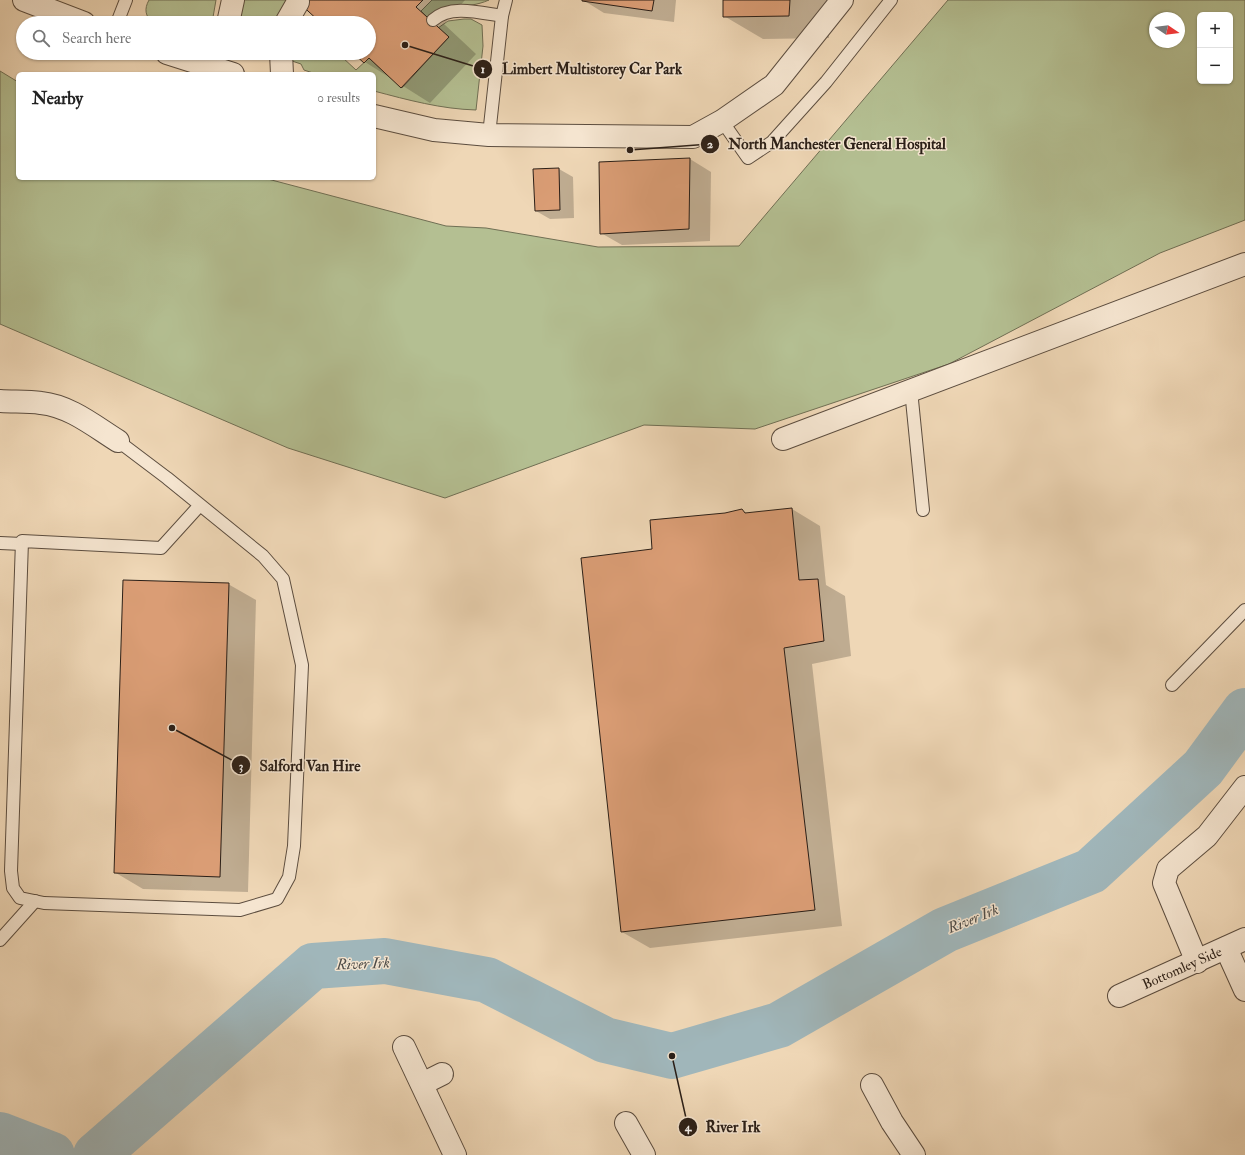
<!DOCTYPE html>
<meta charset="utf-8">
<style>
body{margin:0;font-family:"IM FELL Double Pica",serif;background:#f6f6f6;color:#222}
.controls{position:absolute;right:12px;top:12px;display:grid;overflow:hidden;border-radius:6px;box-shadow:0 1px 3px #0004}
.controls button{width:36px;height:36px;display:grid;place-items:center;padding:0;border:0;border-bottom:1px solid #e0e0e0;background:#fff;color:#222;font:20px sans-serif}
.compass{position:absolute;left:1149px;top:12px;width:36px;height:36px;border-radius:50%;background:#fff;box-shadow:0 1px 3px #0004;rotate:103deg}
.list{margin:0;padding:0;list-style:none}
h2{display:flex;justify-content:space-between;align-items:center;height:52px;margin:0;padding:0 16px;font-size:17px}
h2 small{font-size:13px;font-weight:400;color:#767676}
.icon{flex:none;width:22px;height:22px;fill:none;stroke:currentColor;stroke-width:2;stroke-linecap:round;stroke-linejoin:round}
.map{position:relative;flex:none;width:1245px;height:1155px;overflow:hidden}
.search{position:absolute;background:#fff;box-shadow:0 1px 3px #0004;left:16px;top:16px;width:360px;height:44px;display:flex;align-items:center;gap:10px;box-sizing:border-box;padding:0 14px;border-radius:22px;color:#767676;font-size:15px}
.panel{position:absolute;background:#fff;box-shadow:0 1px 3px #0004;left:16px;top:72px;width:360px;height:108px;border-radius:6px}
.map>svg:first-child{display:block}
.green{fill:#b4bf92;stroke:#706f54;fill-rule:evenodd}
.shadow{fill:#0003}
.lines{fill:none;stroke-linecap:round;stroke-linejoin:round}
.river{stroke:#a0b6ba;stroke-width:46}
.building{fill:#da9d75;stroke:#2b1f17}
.service-casing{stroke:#5c4d3f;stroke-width:14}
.minor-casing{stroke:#5c4d3f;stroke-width:24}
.service{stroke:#f5e5d0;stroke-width:12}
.minor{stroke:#f5e5d0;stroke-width:22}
.labels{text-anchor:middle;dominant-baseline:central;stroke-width:3;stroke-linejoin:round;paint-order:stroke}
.street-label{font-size:14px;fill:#2b1f17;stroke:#f5e5d0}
.water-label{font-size:15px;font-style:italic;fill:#4e4c48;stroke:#f5e5d0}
.leader{fill:none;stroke:#2b1f17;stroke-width:1.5}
.callout-dot{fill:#2b1f17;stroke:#f5e5d0;stroke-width:1.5}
.mark-label{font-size:12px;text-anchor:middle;font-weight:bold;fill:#fff}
.callout-label{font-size:15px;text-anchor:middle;font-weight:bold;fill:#2b1f17;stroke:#f5e5d0;stroke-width:3;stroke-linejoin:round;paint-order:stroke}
</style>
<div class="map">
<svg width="1245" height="1155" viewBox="0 0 1245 1155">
<rect width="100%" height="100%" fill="#efd7b6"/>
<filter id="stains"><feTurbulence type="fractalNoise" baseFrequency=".005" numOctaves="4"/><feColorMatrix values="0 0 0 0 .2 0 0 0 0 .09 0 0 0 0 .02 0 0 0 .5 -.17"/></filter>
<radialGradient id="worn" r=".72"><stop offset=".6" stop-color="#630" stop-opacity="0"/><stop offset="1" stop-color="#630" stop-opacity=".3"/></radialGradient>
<g class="green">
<path d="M 149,0 L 216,0 L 212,23 L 153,23 C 145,16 144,9 149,0 Z"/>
<path d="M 241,0 L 290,0 L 276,23 L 236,23 Z"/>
<path d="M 432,0 L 489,0 C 464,11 451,0 427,17 L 421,11 Z"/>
<path d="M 948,0 L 1245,0 L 1245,220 L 1160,253 L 949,364 L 755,429 L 644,425 L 445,498 L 288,448 L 0,324 L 0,71 L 18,82 L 18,178 L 264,178 L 446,226 L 486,228 L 598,247 L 739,246 ZM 1200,15 L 1230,15 L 1230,81 L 1200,81 ZM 1155,18 L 1179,18 L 1179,42 L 1155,42 Z"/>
<path d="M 464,19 L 471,19 L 482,25 L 483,46 L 476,110 C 441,109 408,100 374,91 L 374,74 L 316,74 L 304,70 L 301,64 L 292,61 L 291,53 L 322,53 L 342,57 L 356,70 L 369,58 L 402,88 L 449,37 L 438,28 L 448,21 Z"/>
</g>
<g class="shadow">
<path d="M 297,0 L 465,0 L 444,24 L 476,54 L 430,103 L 365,62 L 354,53 L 369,53 L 369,23 L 322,23 Z"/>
<path d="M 583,0 L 676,0 L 674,22 L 604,13 Z"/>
<path d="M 724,0 L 835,0 L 829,6 L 829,38 L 763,39 L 724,16 Z"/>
<path d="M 690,159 L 711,172 L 710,241 L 622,245 L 601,233 Z"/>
<path d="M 559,169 L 573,177 L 574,218 L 550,219 L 536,211 Z"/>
<path d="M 792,509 L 820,526 L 826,585 L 845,596 L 851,656 L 812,664 L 842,926 L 650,948 L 622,932 L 653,550 L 726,514 L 742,510 L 748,514 Z"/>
<path d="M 228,584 L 256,600 L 248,892 L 143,889 L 116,873 Z"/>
</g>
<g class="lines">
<g class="river">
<path d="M 0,1135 L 52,1155"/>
<path d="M 96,1155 L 313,966 L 385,961 L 487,980 L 605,1040 L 672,1056 L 779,1025 L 945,930 L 1091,871 L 1203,768 L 1245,711"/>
</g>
</g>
<g class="building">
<path d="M 296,0 L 423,0 L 416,7 L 449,37 L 401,88 L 369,58 L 364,63 L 353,53 L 369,53 L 369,23 L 321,23 Z"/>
<path d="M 582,0 L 654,0 L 652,11 L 582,1 Z"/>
<path d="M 723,0 L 790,0 L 789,16 L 723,17 Z"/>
<path d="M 690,158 L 689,229 L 600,234 L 599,162 Z"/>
<path d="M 559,168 L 560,210 L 535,211 L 533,169 Z"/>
<path d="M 792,508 L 799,580 L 818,579 L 824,641 L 784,648 L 815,910 L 621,932 L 581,558 L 652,549 L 650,520 L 725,513 L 742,509 L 745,513 Z"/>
<path d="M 123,580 L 229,583 L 220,877 L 114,873 Z"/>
</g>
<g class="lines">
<defs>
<g id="service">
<path d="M 433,20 C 451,4 481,13 502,16"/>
<path d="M 117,23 L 126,0"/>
<path d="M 722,121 L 748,158 L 772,142 L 826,82 L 891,0"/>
<path d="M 489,135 L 502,16 L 506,0"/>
<path d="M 911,390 L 923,510"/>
<path d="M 118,441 L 167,478 L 263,556 L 283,579 L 302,665 L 294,846 L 289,877 L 277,899 L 240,910 L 44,903 L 20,898 L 13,888 L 11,871 L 22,541 L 161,548 L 200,505"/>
<path d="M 0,543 L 22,544"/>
<path d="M 1172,685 L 1245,610"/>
<path d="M 0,940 L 35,901"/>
</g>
<g id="minor">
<path d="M 24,0 L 84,23"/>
<path d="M 228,23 L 233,0"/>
<path d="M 286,23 L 298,2"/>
<path d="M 167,53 L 233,74"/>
<path d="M 281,53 L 282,74"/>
<path d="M 374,116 L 434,130 L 489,135 L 693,137 L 722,121 L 774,85 L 842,0"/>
<path d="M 0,401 C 13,402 27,401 41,403 C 70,406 94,426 118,441"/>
<path d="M 783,439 L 1245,264"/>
<path d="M 1226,948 L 1245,990"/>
<path d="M 1197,962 L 1164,883 L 1168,869 L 1207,836 L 1245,787"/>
<path d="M 1119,996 L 1245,939"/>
<path d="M 404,1047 L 455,1155"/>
<path d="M 422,1084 L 442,1074"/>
<path d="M 872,1085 L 892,1122 L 914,1155"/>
<path d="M 626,1123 L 644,1155"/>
</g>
</defs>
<use href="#service" class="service-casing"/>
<use href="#minor" class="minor-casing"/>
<use href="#service" class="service"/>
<use href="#minor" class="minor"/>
</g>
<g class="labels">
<g class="street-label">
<text transform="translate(1182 968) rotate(-24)">Bottomley Side</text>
</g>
<g class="water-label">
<text transform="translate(973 919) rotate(-22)">River Irk</text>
<text transform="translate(363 964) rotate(-2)">River Irk</text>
</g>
</g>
<path class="leader" d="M405 45L483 69M630 150L710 144M172 728L241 765M672 1056L688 1127"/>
<g class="callout-dot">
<circle cx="405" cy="45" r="4"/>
<circle cx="630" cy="150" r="4"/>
<circle cx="172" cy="728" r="4"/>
<circle cx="672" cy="1056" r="4"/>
<circle cx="483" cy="69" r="10"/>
<circle cx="710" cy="144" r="10"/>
<circle cx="241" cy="765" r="10"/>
<circle cx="688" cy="1127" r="10"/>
</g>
<g class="mark-label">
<text x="483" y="73">1</text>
<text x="710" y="148">2</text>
<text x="241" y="770">3</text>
<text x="688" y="1131">4</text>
</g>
<g class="callout-label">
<text x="592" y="74">Limbert Multistorey Car Park</text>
<text x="837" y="149">North Manchester General Hospital</text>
<text x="310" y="771">Salford Van Hire</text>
<text x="733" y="1132">River Irk</text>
</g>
<rect width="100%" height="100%" filter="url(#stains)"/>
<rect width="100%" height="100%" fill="url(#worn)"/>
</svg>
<div class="controls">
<button>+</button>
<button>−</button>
</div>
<svg class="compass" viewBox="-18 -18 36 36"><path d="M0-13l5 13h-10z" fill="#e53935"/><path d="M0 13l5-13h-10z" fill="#767676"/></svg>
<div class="search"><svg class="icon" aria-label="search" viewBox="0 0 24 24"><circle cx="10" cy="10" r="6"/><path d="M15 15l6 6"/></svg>Search here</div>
<section class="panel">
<h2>Nearby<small>0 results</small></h2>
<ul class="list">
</ul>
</section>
</div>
